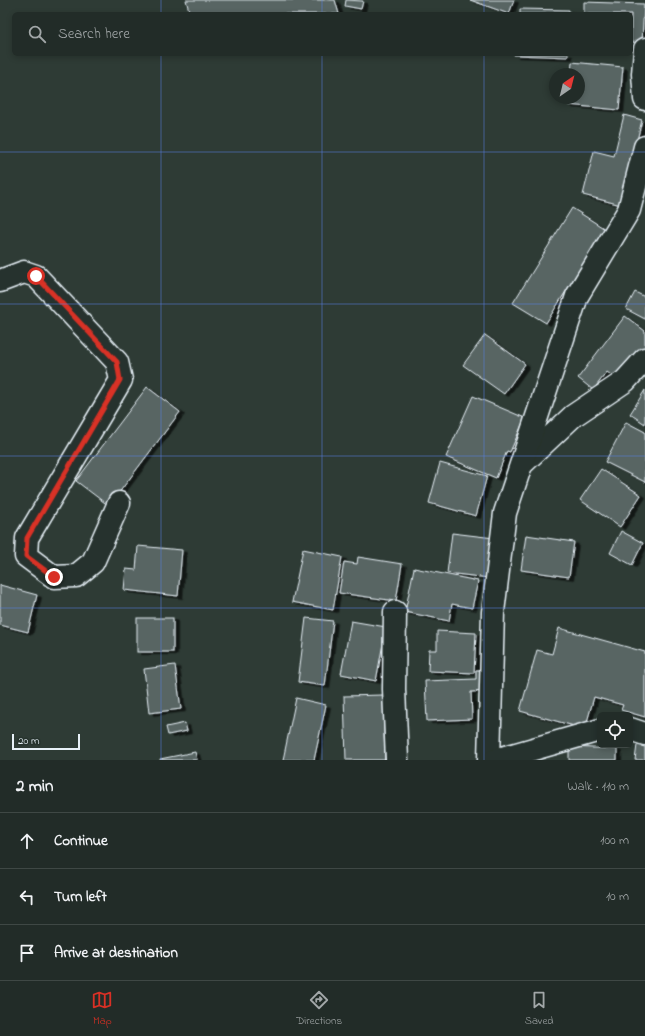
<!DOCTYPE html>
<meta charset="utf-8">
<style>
body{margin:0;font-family:"Indie Flower",sans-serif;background:#2a3430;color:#f1f3f6}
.controls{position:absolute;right:12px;bottom:12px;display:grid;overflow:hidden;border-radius:6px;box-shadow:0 2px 6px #0003}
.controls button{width:36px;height:36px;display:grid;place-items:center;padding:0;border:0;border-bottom:1px solid #3f4845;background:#222c28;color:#f1f3f6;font:20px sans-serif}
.compass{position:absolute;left:549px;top:68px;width:36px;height:36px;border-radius:50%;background:#222c28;box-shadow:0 2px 6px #0003;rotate:35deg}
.scale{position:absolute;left:12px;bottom:10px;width:68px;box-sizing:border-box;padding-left:4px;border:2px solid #e8f1f8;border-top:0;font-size:11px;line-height:14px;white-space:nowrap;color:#e8f1f8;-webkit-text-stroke:3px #26332d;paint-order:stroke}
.stop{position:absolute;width:12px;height:12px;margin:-9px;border:3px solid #d93025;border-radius:50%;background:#fff}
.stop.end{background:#d93025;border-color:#fff;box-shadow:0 1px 4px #0008}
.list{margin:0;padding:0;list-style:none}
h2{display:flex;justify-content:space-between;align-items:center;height:52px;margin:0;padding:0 16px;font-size:17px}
h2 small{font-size:13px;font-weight:400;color:#a2a7a8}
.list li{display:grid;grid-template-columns:26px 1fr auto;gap:12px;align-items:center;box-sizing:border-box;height:56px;padding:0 16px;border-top:1px solid #3f4845}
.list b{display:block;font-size:15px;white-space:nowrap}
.list em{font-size:13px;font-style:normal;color:#a2a7a8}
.icon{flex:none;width:22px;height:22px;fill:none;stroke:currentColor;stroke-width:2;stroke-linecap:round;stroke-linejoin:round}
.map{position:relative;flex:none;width:645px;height:760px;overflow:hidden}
.search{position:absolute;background:#222c28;box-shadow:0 2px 6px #0003;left:12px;right:12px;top:12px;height:44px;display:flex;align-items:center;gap:10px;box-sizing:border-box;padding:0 14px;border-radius:6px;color:#a2a7a8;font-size:15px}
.sheet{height:220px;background:#222c28}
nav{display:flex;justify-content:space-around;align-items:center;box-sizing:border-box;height:56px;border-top:1px solid #3f4845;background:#222c28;font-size:11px;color:#a2a7a8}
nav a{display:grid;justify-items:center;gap:2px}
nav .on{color:#d93025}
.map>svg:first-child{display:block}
.building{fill:#596563;stroke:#e8f1f8;filter:url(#shadow)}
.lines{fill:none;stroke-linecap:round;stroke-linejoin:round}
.minor-casing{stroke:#e8f1f8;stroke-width:25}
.minor{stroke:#26332d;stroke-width:22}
.route{stroke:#d93025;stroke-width:5}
.grid{fill:none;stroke:#5a7fe2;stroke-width:1;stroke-opacity:0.55}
</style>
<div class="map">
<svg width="645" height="760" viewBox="0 0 645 760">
<defs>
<filter id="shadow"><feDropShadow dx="4.5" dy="2.5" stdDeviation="0" flood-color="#0009"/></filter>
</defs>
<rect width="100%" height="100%" fill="#2e3b35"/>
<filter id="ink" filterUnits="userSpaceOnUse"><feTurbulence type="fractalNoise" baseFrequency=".025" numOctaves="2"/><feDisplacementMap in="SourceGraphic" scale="8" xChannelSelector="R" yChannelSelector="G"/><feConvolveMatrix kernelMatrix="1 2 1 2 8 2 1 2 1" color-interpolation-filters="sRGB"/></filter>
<g filter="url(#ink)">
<g class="building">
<path d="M 186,0 L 335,0 L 339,14 L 190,14 Z"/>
<path d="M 346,0 L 363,1 L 361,9 L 345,6 Z"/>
<path d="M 470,0 L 514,0 L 509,14 Z"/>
<path d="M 584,2 L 644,4 L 642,43 L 631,42 L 631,14 L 584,14 Z"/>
<path d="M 520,9 L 569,10 L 569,14 L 520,14 Z"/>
<path d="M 514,54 L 568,54 L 568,57 L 514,55 Z"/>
<path d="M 572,62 L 623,67 L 619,110 L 568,105 L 569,98 L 579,98 L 579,74 L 571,74 Z"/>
<path d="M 624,115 L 642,120 L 621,205 L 583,195 L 594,151 L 614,156 Z"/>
<path d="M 572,208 L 605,229 L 546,323 L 513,303 Z"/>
<path d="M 635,292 L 645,297 L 645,319 L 626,309 Z"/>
<path d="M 625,316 L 645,331 L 645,351 L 621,382 L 607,372 L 593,390 L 578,378 Z"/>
<path d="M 485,335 L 525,364 L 504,394 L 463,365 Z"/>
<path d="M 147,387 L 180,412 L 109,506 L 76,481 Z"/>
<path d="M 645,390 L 645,424 L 630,414 Z"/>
<path d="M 473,396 L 525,418 L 510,452 L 507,451 L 496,478 L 446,457 Z"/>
<path d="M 626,422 L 645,432 L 645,482 L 605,462 Z"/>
<path d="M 440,463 L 487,476 L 476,516 L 429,503 Z"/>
<path d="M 601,469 L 641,495 L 620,527 L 580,500 Z"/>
<path d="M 621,531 L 643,543 L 632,565 L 610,553 Z"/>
<path d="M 452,533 L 494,538 L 489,578 L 447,573 Z"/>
<path d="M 526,535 L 574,542 L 569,577 L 521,570 Z"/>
<path d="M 138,546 L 182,550 L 178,596 L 124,590 L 126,569 L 136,570 Z"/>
<path d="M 303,549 L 342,557 L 333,610 L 292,602 Z"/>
<path d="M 358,557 L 402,564 L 396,601 L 339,593 L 344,562 L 357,564 Z"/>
<path d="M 414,568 L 478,581 L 472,608 L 452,604 L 449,621 L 405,612 Z"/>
<path d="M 0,585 L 37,595 L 28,632 L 0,625 Z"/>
<rect x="137" y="618" width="36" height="34"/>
<path d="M 306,618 L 333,621 L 325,686 L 298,682 Z"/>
<path d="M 351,621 L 386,627 L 376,681 L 341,674 Z"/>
<path d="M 559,628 L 645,652 L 645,717 L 621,710 L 623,705 L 594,697 L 585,729 L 520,711 L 537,650 L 552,654 Z"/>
<path d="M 437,631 L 476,633 L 474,673 L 428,671 L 429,650 L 437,650 Z"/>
<path d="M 175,665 L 181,709 L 149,713 L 144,669 Z"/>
<path d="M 476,670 L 486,670 L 487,691 L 471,692 L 472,719 L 427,721 L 425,681 L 476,679 Z"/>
<path d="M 383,695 L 385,760 L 346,760 L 344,696 Z"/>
<path d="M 296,698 L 326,705 L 314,760 L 283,760 Z"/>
<path d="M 185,723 L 187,731 L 168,735 L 166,727 Z"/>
<path d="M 637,745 L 645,747 L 645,760 L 635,760 Z"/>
<path d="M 569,747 L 617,749 L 617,760 L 569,760 Z"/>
<path d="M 195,752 L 197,760 L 160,760 L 160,759 Z"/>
</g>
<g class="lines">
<defs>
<g id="minor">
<path d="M 645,49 L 643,74 L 645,99"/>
<path d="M 0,281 L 24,272 L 36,276 L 117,362 L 121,380 L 27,538 L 26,556 L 54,577 L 76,576 L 93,562 L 119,503"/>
<path d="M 522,464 L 573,416 L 625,381 L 645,359"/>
<path d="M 395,612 L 394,689 L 397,760"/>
<path d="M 630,729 L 645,734"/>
<path d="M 489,760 L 493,612 L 505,513 L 577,296 L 629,210 L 645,147"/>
<path d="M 495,760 L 600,730"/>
</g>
</defs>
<use href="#minor" class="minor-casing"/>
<use href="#minor" class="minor"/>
</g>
</g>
<g class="lines" filter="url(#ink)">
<path class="route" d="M 36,276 L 117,362 L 120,380 L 27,538 L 26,556 L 54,577"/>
</g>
<path class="grid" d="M 161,0 L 161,14M 322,0 L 322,14M 484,0 L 484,14M 161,54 L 161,760M 322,54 L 322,760M 484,54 L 484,760M 0,152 L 645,152M 0,304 L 645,304M 0,456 L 645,456M 0,608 L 645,608"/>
</svg>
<div class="controls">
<button><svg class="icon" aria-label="locate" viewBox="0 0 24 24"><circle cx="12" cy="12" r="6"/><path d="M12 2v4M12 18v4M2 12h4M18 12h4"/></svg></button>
</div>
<svg class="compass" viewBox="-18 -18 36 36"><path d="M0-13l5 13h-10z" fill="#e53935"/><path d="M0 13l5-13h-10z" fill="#a2a7a8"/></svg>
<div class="scale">20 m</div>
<div class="stop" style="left:36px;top:276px"></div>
<div class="stop end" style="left:54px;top:577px"></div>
<div class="search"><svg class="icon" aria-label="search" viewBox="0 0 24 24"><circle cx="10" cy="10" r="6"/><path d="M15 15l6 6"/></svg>Search here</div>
</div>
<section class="sheet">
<h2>2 min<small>Walk · 110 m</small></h2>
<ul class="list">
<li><svg class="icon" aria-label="ahead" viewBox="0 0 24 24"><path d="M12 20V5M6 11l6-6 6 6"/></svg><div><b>Continue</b></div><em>100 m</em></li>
<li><svg class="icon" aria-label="left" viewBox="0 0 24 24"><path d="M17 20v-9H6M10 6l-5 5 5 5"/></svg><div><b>Turn left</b></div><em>10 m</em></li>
<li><svg class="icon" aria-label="arrive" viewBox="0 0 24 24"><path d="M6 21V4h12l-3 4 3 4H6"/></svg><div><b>Arrive at destination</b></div></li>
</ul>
</section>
<nav>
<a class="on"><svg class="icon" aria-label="map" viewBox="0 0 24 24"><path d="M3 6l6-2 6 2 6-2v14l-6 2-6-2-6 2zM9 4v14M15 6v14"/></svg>Map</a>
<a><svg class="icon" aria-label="directions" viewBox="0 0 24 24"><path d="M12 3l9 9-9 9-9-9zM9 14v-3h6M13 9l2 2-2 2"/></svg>Directions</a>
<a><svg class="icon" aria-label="saved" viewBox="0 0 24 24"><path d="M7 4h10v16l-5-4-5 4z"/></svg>Saved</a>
</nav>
